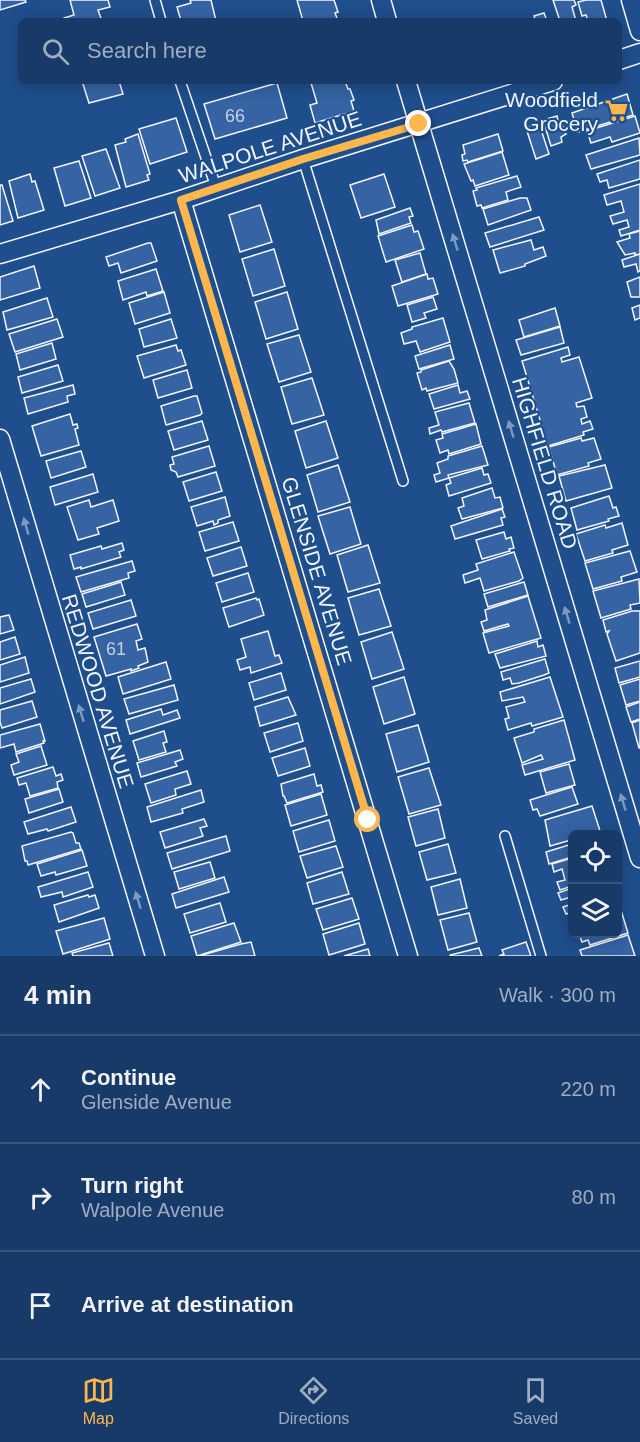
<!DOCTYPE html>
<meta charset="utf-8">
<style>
body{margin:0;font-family:Helvetica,sans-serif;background:#244571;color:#f1f3f6}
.controls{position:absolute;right:18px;bottom:18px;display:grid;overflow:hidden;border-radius:9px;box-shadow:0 3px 15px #0003}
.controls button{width:54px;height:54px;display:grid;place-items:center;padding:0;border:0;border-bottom:2px solid #36547d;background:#173a69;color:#f1f3f6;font:30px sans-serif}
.stop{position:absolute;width:18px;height:18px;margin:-14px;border:4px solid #ffb74d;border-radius:50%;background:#fff}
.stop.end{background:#ffb74d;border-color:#fff;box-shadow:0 2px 6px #0008}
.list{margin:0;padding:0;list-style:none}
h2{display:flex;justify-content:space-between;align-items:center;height:78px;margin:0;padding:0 24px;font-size:26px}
h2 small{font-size:20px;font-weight:400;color:#9eadc0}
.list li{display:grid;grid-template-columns:39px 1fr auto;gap:18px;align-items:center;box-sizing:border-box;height:108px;padding:0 24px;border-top:2px solid #36547d}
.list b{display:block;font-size:22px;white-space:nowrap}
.list p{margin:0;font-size:20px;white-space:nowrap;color:#9eadc0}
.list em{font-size:20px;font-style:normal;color:#9eadc0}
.icon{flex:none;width:33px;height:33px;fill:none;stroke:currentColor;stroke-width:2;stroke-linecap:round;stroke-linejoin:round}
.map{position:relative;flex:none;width:640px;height:956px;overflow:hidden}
.search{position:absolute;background:#173a69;box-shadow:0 3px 15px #0003;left:18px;right:18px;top:18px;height:66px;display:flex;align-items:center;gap:15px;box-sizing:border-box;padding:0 21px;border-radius:9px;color:#9eadc0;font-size:22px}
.sheet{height:402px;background:#173a69}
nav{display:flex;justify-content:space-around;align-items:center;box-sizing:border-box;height:84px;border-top:2px solid #36547d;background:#173a69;font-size:16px;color:#9eadc0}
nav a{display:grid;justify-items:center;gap:3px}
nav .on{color:#ffb74d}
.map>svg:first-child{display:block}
.building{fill:#3563a3;stroke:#f2f6ff;stroke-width:1.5}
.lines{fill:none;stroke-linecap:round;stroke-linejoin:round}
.service-casing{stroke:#f2f6ff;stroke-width:12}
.minor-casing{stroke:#f2f6ff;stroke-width:21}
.service{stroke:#1f4e8c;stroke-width:9}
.minor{stroke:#1f4e8c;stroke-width:18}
.oneway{fill:#7e9ac0}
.route{stroke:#ffb74d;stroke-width:8}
.labels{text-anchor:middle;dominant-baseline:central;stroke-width:4.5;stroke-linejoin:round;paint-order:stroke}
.number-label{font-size:18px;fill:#c3d1e8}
.poi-label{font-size:21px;fill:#f2f6ff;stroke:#1f4e8c;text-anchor:end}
.street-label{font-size:21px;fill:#f2f6ff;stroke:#1f4e8c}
</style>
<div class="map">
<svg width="640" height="956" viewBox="0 0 640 956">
<rect width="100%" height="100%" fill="#1f4e8c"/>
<g class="building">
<path d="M 0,0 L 25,0 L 26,2 L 0,10 Z"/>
<path d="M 70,0 L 108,0 L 110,7 L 98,10 L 102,21 L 65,21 L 64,18 L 74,15 Z"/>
<path d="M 190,0 L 211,0 L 216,21 L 181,21 L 177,7 L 191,3 Z"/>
<path d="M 297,0 L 334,0 L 338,12 L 335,13 L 338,21 L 303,21 Z"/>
<path d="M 553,0 L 574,0 L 576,5 L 572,7 L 576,21 L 560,21 Z"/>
<path d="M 586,0 L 601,0 L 607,21 L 588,21 L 586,15 L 582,16 L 578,2 Z"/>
<path d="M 544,13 L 547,21 L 536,21 L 534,16 Z"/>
<path d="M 82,81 L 119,81 L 123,94 L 89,103 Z"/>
<path d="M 318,81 L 345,81 L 348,89 L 350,89 L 354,100 L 351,101 L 354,111 L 315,123 L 310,105 L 317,103 L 311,83 Z"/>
<path d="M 277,83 L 287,118 L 215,139 L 204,104 Z"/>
<path d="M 627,94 L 633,115 L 578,132 L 572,113 Z"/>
<path d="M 557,116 L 559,125 L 562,124 L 566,134 L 561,137 L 562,142 L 551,146 L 543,120 Z"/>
<path d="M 635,116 L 640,133 L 612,142 L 610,137 L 591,143 L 587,131 Z"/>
<path d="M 176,118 L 187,152 L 150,164 L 139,129 Z"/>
<path d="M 539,123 L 549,154 L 536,159 L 526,128 Z"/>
<path d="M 138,134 L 150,174 L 147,175 L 149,180 L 126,187 L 115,145 L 126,142 L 125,139 Z"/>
<path d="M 498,134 L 503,151 L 468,162 L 467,160 L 463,161 L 462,155 L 465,154 L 463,145 Z"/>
<path d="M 639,138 L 640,155 L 591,169 L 586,155 Z"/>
<path d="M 106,149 L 120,188 L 95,196 L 82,156 Z"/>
<path d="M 502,152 L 509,175 L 475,186 L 473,180 L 471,181 L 464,164 Z"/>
<path d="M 640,160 L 640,179 L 609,188 L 607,180 L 600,182 L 597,174 Z"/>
<path d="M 79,161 L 91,198 L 65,206 L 54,168 Z"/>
<path d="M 30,174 L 32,182 L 35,181 L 44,210 L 18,218 L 9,181 Z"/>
<path d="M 384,174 L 395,207 L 361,218 L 350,185 Z"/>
<path d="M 517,176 L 521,187 L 506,192 L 508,200 L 482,208 L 481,205 L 477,206 L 473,191 L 477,190 L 476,188 Z"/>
<path d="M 640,184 L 640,230 L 621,236 L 619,230 L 629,227 L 627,220 L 613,224 L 610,216 L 624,212 L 621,201 L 607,205 L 604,195 Z"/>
<path d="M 0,185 L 2,185 L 13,221 L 0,225 Z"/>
<path d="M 520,198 L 527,198 L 531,210 L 488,225 L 483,209 Z"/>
<path d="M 260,205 L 272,242 L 240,252 L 229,215 Z"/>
<path d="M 410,208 L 413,216 L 409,217 L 411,223 L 379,234 L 376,220 Z"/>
<path d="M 539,217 L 544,230 L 490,247 L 485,233 Z"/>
<path d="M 412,225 L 414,232 L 418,231 L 424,249 L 386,262 L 378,236 Z"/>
<path d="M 640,231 L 640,254 L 635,255 L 635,253 L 625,255 L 617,242 L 630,238 L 629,234 Z"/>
<path d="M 531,240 L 534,250 L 543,247 L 546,256 L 525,264 L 525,266 L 500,273 L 493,250 Z"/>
<path d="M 148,243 L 151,243 L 157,261 L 121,273 L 118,263 L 109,266 L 106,257 Z"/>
<path d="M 274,249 L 285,286 L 253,296 L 242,259 Z"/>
<path d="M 420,253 L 426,274 L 402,282 L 395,260 Z"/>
<path d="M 640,254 L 640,271 L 638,272 L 636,264 L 624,267 L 622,260 Z"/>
<path d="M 34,266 L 40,288 L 0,300 L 0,277 Z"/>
<path d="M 156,269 L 163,291 L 147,296 L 146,292 L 123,300 L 118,281 Z"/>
<path d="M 427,274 L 428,279 L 433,278 L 438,294 L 398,306 L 392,286 Z"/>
<path d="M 640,277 L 640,297 L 631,297 L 627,282 Z"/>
<path d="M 164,292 L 170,313 L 135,324 L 129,303 Z"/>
<path d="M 287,292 L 298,329 L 266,339 L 255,302 Z"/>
<path d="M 433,297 L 437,309 L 424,313 L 426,318 L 412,322 L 407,305 Z"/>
<path d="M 47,298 L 53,317 L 7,330 L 3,312 Z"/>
<path d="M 640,305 L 640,318 L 635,320 L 632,308 Z"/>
<path d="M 555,308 L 560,326 L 524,337 L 519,320 Z"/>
<path d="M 443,318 L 450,342 L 420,352 L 416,341 L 404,344 L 401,333 L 412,329 L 412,327 Z"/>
<path d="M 57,319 L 63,337 L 15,352 L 9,334 Z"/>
<path d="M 171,319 L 177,338 L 144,347 L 139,329 Z"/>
<path d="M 560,327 L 564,343 L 521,355 L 516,340 Z"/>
<path d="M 299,335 L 311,372 L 279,382 L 267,344 Z"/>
<path d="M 52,343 L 56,359 L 20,370 L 16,354 Z"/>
<path d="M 176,345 L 178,351 L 181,350 L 186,365 L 144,378 L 137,356 Z"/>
<path d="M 450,345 L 454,359 L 419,369 L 415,356 Z"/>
<path d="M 568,347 L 570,355 L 561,358 L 562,362 L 579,357 L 592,398 L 576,403 L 577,407 L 584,406 L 587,417 L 581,419 L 582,424 L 590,421 L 593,429 L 583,432 L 584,435 L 548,446 L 522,361 Z"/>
<path d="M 449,361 L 454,369 L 458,383 L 427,391 L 426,388 L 422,390 L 417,373 L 421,372 L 421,370 Z"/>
<path d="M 58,365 L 63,381 L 22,393 L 18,377 Z"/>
<path d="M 187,370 L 192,388 L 158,398 L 153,380 Z"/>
<path d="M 312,378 L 324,415 L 292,424 L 281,387 Z"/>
<path d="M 73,385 L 75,394 L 67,396 L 68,402 L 28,414 L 24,398 Z"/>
<path d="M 458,385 L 460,393 L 467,391 L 470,399 L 434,409 L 429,394 Z"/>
<path d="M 194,396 L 197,396 L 202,413 L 200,415 L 166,425 L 161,406 Z"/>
<path d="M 469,403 L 475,423 L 442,432 L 441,430 L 430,434 L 429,428 L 439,425 L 435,412 Z"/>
<path d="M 70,414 L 73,425 L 77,424 L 78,428 L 75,429 L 79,445 L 41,456 L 32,426 Z"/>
<path d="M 202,421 L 208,440 L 174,450 L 168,431 Z"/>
<path d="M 326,421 L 338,458 L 306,468 L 295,431 Z"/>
<path d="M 476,424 L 481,444 L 449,454 L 448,450 L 440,453 L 436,440 L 443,438 L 442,434 Z"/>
<path d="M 581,438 L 582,441 L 594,438 L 601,459 L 588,463 L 589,466 L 557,475 L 549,447 Z"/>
<path d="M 209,446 L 215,466 L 178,477 L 176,472 L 171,470 L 170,465 L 174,464 L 172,457 Z"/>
<path d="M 482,446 L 488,465 L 448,475 L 449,478 L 436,482 L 434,475 L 440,473 L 437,463 L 448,459 L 448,456 Z"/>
<path d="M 81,451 L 86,467 L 51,478 L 46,461 Z"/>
<path d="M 338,465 L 350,502 L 318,512 L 307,475 Z"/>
<path d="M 605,465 L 612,488 L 566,501 L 559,476 Z"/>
<path d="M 482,468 L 484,475 L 488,474 L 491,483 L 449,496 L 446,485 L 451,483 L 449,478 Z"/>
<path d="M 216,472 L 222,491 L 189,501 L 183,482 Z"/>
<path d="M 93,474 L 98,492 L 55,505 L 50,487 Z"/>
<path d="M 492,488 L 495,498 L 500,497 L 503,508 L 462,519 L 458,508 L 464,506 L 462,498 Z"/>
<path d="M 609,496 L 613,508 L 616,507 L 619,516 L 608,519 L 609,521 L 577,530 L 571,508 Z"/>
<path d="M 225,497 L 230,516 L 218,520 L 218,523 L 214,525 L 213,521 L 197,526 L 191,507 Z"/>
<path d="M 89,500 L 91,507 L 113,500 L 119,521 L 97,528 L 99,534 L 78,540 L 67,507 Z"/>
<path d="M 350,507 L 361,544 L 330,554 L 318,516 Z"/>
<path d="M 502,509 L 505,517 L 501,518 L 503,525 L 455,539 L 451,526 Z"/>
<path d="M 233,522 L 239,541 L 205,551 L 199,532 Z"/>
<path d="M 622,523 L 628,545 L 612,550 L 613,553 L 585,561 L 576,534 L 605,525 L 606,528 Z"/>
<path d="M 504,532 L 506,539 L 511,537 L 514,548 L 509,549 L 510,551 L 482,559 L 476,540 Z"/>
<path d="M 122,543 L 124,550 L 119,552 L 121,557 L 81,569 L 81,567 L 74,569 L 70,555 L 101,546 L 102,549 Z"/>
<path d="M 368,545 L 380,583 L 348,592 L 337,555 Z"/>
<path d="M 241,547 L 247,566 L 213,576 L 207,558 Z"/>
<path d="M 630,551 L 637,572 L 621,577 L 622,581 L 593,589 L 585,563 Z"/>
<path d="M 514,552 L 523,578 L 519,581 L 484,591 L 480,578 L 465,583 L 463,575 L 478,570 L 476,564 Z"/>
<path d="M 132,561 L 135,571 L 128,573 L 129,578 L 81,592 L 76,577 Z"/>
<path d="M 248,573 L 254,592 L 222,602 L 216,583 Z"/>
<path d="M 639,579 L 640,603 L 630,605 L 631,609 L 601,618 L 593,591 Z"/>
<path d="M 121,582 L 125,595 L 86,607 L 82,594 Z"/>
<path d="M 524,582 L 528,595 L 488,607 L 484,594 Z"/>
<path d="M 379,589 L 391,626 L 359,635 L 348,598 Z"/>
<path d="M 528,596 L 541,638 L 489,653 L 483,633 L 509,626 L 508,624 L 484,631 L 481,622 L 487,620 L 485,610 Z"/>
<path d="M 256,598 L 257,600 L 259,599 L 264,615 L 229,627 L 223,608 Z"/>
<path d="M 131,600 L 136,616 L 93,629 L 88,613 Z"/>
<path d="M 632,611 L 640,611 L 640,653 L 616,661 L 607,634 L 609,631 L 606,632 L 603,620 Z"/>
<path d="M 9,615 L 14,630 L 0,634 L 0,617 Z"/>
<path d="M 137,624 L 142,639 L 136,641 L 138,650 L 145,648 L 148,662 L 138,666 L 139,668 L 131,671 L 131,669 L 106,676 L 94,637 Z"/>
<path d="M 268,631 L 275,656 L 279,655 L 282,663 L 251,673 L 250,667 L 240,670 L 237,660 L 246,657 L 241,639 Z"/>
<path d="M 392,632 L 404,669 L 372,679 L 361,642 Z"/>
<path d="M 15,637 L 20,654 L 0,660 L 0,642 Z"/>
<path d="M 537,641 L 538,647 L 543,645 L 546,656 L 500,668 L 495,654 Z"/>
<path d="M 25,657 L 29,673 L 0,682 L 0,665 Z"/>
<path d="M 545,659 L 549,673 L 544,675 L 519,683 L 512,684 L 510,678 L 503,680 L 501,672 Z"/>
<path d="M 640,661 L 640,677 L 619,683 L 615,668 Z"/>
<path d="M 166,662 L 171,679 L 123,694 L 118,677 Z"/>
<path d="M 281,673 L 286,690 L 254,700 L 249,683 Z"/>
<path d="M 404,677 L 415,714 L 384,724 L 373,687 Z"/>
<path d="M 550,677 L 563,717 L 532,726 L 531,723 L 508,730 L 505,719 L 509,718 L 506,707 L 525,702 L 523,697 L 502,701 L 500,692 Z"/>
<path d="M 31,679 L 35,692 L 0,704 L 0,688 Z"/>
<path d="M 640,679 L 640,701 L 626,705 L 620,685 Z"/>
<path d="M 174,685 L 178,700 L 129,714 L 124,699 Z"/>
<path d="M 288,697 L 296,715 L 260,726 L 255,707 Z"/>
<path d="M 32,701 L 37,717 L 2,728 L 0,722 L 0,710 Z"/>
<path d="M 640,702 L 640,719 L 631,722 L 626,707 Z"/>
<path d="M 161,709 L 163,715 L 177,710 L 180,718 L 130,734 L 126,720 Z"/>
<path d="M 564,720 L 575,760 L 525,775 L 522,765 L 543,759 L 541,755 L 522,763 L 514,738 L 534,732 L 534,729 Z"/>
<path d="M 640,720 L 640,748 L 639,748 L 632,723 Z"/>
<path d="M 298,723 L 303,741 L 270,752 L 264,733 Z"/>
<path d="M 40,724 L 45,741 L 43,741 L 44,743 L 16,752 L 14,744 L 0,748 L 0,735 Z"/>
<path d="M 418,725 L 429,762 L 397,772 L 386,734 Z"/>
<path d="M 164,731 L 167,742 L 163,743 L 166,752 L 139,760 L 133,741 Z"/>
<path d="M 41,746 L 47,765 L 14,775 L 11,765 L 19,762 L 16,754 Z"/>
<path d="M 305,748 L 310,766 L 278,776 L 272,758 Z"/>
<path d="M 180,750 L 183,759 L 175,762 L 177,766 L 141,777 L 137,763 Z"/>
<path d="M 569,764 L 575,785 L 546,793 L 540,772 Z"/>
<path d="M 53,767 L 56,776 L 61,774 L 63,780 L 57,782 L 58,788 L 30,796 L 26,783 L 19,785 L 17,778 Z"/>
<path d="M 429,768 L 441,805 L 409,814 L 398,777 Z"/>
<path d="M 187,771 L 191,784 L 175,789 L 176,795 L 151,803 L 145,784 Z"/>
<path d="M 314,774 L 317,786 L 321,785 L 323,792 L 287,803 L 284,796 L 283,796 L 281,784 Z"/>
<path d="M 572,787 L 578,804 L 540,816 L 537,809 L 533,810 L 530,800 Z"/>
<path d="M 59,789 L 63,802 L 29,813 L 25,799 Z"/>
<path d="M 201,790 L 204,802 L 182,809 L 183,813 L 151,822 L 147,807 Z"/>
<path d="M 321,794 L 327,815 L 291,826 L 285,805 Z"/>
<path d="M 592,806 L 601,834 L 572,834 L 572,857 L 549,864 L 546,852 L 572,844 L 571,840 L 550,846 L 545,820 Z"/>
<path d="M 71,807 L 76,822 L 48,831 L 47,829 L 28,834 L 24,822 Z"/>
<path d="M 438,809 L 445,838 L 416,846 L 408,817 Z"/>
<path d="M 204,819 L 207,826 L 200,828 L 203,836 L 165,848 L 160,832 Z"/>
<path d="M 329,820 L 335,841 L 299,852 L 293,831 Z"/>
<path d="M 71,832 L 73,833 L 76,843 L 79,843 L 81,849 L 28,865 L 27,861 L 25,861 L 22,846 Z"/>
<path d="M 226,836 L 230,851 L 172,869 L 167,853 Z"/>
<path d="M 448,844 L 456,873 L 427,880 L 419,852 Z"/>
<path d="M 336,846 L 343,867 L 307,878 L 300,856 Z"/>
<path d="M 82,850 L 87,866 L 56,875 L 55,872 L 41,876 L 37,864 Z"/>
<path d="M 572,858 L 572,886 L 560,890 L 557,882 L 565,880 L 562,869 L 554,872 L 552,864 Z"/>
<path d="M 210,862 L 215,878 L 179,889 L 174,872 Z"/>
<path d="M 88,872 L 93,887 L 63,897 L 62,892 L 41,897 L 38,887 Z"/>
<path d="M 342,872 L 349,894 L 313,904 L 307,883 Z"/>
<path d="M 224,877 L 229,892 L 176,908 L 172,894 Z"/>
<path d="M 460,879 L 467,908 L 438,915 L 431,887 Z"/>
<path d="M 572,888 L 572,902 L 571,897 L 561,900 L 558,893 Z"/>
<path d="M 88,895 L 89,897 L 95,895 L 99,908 L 59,922 L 54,905 Z"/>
<path d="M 352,898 L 359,919 L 323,930 L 316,909 Z"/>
<path d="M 220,903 L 226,922 L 190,933 L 184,914 Z"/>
<path d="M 572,904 L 572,912 L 566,914 L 563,907 Z"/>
<path d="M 620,907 L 628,933 L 590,945 L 588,940 L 582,942 L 579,934 L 618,934 L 618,908 Z"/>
<path d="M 469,913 L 477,942 L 448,950 L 440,920 Z"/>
<path d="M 104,918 L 110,939 L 63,954 L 56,931 Z"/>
<path d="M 234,923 L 241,942 L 197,956 L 191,936 Z"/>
<path d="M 359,923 L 365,944 L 329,955 L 323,934 Z"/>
<path d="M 628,935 L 635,956 L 582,956 L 580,950 Z"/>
<path d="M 251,942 L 255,956 L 199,956 L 241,944 Z"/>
<path d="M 526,942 L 531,956 L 499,956 L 504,954 L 502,950 Z"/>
<path d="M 109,943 L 113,956 L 73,956 L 72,953 Z"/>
<path d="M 479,948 L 482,956 L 450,956 L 450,955 Z"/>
<path d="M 368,949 L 370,956 L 344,956 Z"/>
</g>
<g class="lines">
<defs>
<g id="service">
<path d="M 155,0 L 161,21"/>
<path d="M 180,81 L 216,187"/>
<path d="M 303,159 L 403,481"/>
<path d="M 505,836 L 541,956"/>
</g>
<g id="minor">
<path d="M 381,0 L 387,21"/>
<path d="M 631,0 L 640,31"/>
<path d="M 619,60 L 640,53"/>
<path d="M 406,81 L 640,858"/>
<path d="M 181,200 L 408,956"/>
<path d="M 0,254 L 181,200 L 303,159 L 553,81"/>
<path d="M 0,439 L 155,956"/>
</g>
</defs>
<use href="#service" class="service-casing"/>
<use href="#minor" class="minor-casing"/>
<use href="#service" class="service"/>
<use href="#minor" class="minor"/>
</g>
<defs><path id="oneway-solid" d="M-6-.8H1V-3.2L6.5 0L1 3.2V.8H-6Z" transform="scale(1.5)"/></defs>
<g class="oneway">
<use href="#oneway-solid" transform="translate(455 242) rotate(-107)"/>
<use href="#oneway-solid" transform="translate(511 429) rotate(-107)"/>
<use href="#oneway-solid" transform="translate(26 526) rotate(-106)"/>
<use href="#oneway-solid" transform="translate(567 615) rotate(-107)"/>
<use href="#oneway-solid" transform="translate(81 713) rotate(-107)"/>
<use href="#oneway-solid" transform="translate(623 802) rotate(-107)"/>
<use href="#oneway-solid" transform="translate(138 900) rotate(-107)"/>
</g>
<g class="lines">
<path class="route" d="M 368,820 L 181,200 L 303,159 L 419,124"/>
</g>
<defs>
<symbol id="supermarket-bare" viewBox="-9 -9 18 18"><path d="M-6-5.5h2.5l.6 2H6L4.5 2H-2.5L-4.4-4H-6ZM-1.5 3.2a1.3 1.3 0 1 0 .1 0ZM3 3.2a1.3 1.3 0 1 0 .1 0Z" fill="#ffb74d" stroke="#1f4e8c" stroke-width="2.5" paint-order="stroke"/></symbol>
</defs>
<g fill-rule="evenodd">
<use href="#supermarket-bare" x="600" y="94" width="33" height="33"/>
</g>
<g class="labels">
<g class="number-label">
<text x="235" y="116">66</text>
<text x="116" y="649">61</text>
</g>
<g class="poi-label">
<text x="598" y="99">Woodfield<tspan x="598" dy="24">Grocery</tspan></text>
</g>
<g class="street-label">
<text transform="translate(270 147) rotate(-18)">WALPOLE AVENUE</text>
<text transform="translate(545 463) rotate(73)">HIGHFIELD ROAD</text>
<text transform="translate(317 571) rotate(73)">GLENSIDE AVENUE</text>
<text transform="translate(98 691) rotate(73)">REDWOOD AVENUE</text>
</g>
</g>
</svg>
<div class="controls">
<button><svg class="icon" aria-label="locate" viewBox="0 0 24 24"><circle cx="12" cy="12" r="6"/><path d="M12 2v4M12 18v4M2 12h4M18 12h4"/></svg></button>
<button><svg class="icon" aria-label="layers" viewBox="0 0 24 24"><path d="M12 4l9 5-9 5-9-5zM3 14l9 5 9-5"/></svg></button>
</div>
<div class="stop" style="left:368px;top:820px"></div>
<div class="stop end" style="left:419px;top:124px"></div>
<div class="search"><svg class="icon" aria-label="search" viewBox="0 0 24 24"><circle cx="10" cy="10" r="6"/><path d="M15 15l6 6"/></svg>Search here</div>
</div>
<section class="sheet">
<h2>4 min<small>Walk · 300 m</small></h2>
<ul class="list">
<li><svg class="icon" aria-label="ahead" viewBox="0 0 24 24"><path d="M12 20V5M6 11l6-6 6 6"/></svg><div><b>Continue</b><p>Glenside Avenue</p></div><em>220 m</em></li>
<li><svg class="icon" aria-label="right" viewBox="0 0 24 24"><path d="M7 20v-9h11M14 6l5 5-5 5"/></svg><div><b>Turn right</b><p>Walpole Avenue</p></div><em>80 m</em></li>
<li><svg class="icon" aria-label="arrive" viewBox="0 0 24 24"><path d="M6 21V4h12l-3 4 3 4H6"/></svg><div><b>Arrive at destination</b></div></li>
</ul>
</section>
<nav>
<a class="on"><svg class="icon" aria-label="map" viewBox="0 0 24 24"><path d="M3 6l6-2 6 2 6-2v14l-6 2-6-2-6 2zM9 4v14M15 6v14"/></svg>Map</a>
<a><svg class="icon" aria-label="directions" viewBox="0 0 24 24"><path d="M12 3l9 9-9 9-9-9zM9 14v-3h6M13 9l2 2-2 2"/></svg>Directions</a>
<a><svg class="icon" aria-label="saved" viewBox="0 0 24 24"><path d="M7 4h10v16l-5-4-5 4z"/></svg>Saved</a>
</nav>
